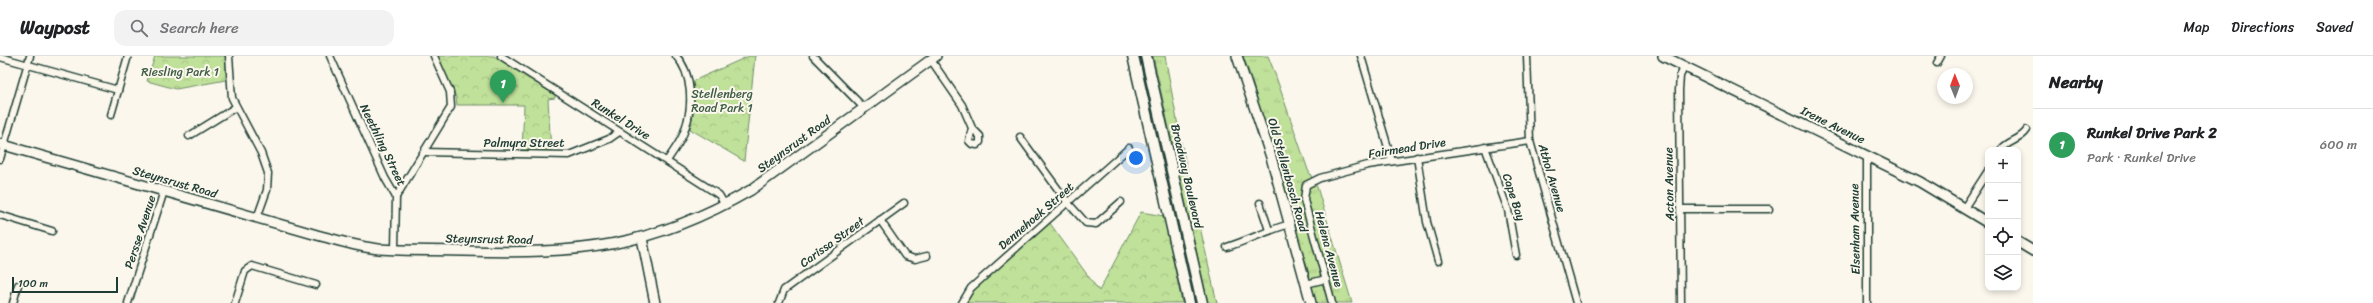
<!DOCTYPE html>
<meta charset="utf-8">
<style>
body{margin:0;font-family:Sriracha,sans-serif;background:#f2f2f2;color:#202124}
.controls{position:absolute;right:12px;bottom:12px;display:grid;overflow:hidden;border-radius:8px;box-shadow:0 2px 6px #0003}
.controls button{width:36px;height:36px;display:grid;place-items:center;padding:0;border:0;border-bottom:1px solid #e0e0e0;background:#fff;color:#202124;font:20px sans-serif}
.compass{position:absolute;left:1937px;top:12px;width:36px;height:36px;border-radius:50%;background:#fff;box-shadow:0 2px 6px #0003;rotate:359deg}
.scale{position:absolute;left:12px;bottom:10px;width:106px;box-sizing:border-box;padding-left:4px;border:2px solid #1f3d34;border-top:0;font-size:11px;line-height:14px;white-space:nowrap;color:#1f3d34;-webkit-text-stroke:3px #fbf7ec;paint-order:stroke}
.you{position:absolute;left:1136px;top:102px;width:14px;height:14px;margin:-10px;border:3px solid #fff;border-radius:50%;background:#1a73e8;box-shadow:0 0 0 6px #1a73e833}
.badge{display:grid;place-items:center;width:26px;height:26px;border-radius:50%;background:#1f6fb2;color:#fff;font-size:13px;font-weight:700}
.pin{position:absolute;translate:-50% -33px;filter:drop-shadow(0 1px 2px #0008)}
.pin::after{content:'';position:absolute;top:21px;width:14px;height:12px;background:inherit;clip-path:polygon(0 0,100% 0,50% 100%)}
.list{margin:0;padding:0;list-style:none}
h2{display:flex;justify-content:space-between;align-items:center;height:52px;margin:0;padding:0 16px;font-size:17px}
h2 small{font-size:13px;font-weight:400;color:#757577}
.list li{display:grid;grid-template-columns:26px 1fr auto;gap:12px;align-items:center;box-sizing:border-box;height:72px;padding:0 16px;border-top:1px solid #e0e0e0}
.list b{display:block;font-size:15px;white-space:nowrap}
.list p{margin:0;font-size:13px;white-space:nowrap;color:#757577}
.list em{font-size:13px;font-style:normal;color:#757577}
.icon{flex:none;width:22px;height:22px;fill:none;stroke:currentColor;stroke-width:2;stroke-linecap:round;stroke-linejoin:round}
.map{position:relative;flex:none;width:2033px;height:247px;overflow:hidden}
header{display:flex;align-items:center;gap:24px;box-sizing:border-box;height:56px;padding:0 20px;background:#fff;border-bottom:1px solid #e0e0e0}
header strong{font-size:19px}
nav{display:flex;gap:22px;margin-inline-start:auto;font-size:14px}
.search{width:280px;height:36px;background:#f2f2f2;display:flex;align-items:center;gap:10px;box-sizing:border-box;padding:0 14px;border-radius:12px;color:#757577;font-size:15px}
main{display:flex}
aside{flex:1;background:#fff}
.map>svg:first-child{display:block}
.grass{fill:url(#grass-tufts);stroke:#708f67}
.forest{fill:url(#forest-crowns);stroke:#708f67}
.lines{fill:none;stroke-linecap:round;stroke-linejoin:round}
.street-casing{stroke:#1f3d34;stroke-width:9}
.secondary-casing{stroke:#1f3d34;stroke-width:12}
.primary-casing{stroke:#1f3d34;stroke-width:13}
.street{stroke:#fbf7ec;stroke-width:6}
.secondary{stroke:#fbf7ec;stroke-width:9}
.primary{stroke:#fbf7ec;stroke-width:10}
.labels{text-anchor:middle;dominant-baseline:central;stroke-width:4;stroke-linejoin:round;paint-order:stroke}
.park-label{font-size:12px;fill:#3f5e48;stroke:#fbf7ec}
.street-label{font-size:12px;fill:#1f3d34;stroke:#fbf7ec}
</style>
<header>
<strong>Waypost</strong>
<div class="search"><svg class="icon" aria-label="search" viewBox="0 0 24 24"><circle cx="10" cy="10" r="6"/><path d="M15 15l6 6"/></svg>Search here</div>
<nav><a>Map</a><a>Directions</a><a>Saved</a></nav>
</header>
<main>
<div class="map">
<svg width="2033" height="247" viewBox="0 0 2033 247">
<defs>
<pattern id="grass-tufts" width="24" height="20" patternUnits="userSpaceOnUse"><rect width="24" height="20" fill="#c0e19a"/><path d="M3 7l-1-3M5 7V3M7 7l1-3M15 17l-1-3M17 17v-4M19 17l1-3" fill="none" stroke="#a5c285"/></pattern>
<pattern id="forest-crowns" width="20" height="18" patternUnits="userSpaceOnUse"><rect width="20" height="18" fill="#c0e19a"/><path d="M2 6a3 3 0 1 1 6 0M12 15a3 3 0 1 1 6 0" fill="none" stroke="#a5c285"/></pattern>
</defs>
<rect width="100%" height="100%" fill="#fbf7ec"/>
<filter id="ink" filterUnits="userSpaceOnUse"><feTurbulence type="fractalNoise" baseFrequency=".025" numOctaves="2"/><feDisplacementMap in="SourceGraphic" scale="8" xChannelSelector="R" yChannelSelector="G"/><feConvolveMatrix kernelMatrix="1 2 1 2 8 2 1 2 1" color-interpolation-filters="sRGB"/></filter>
<g filter="url(#ink)">
<g class="grass">
<path d="M 1153,0 L 1165,0 L 1181,86 L 1217,247 L 1208,247 Z"/>
<path d="M 1243,0 L 1268,0 L 1274,15 L 1308,114 L 1317,131 L 1352,247 L 1315,247 L 1251,22 Z"/>
</g>
<g class="forest">
<path d="M 155,0 L 226,0 L 226,24 L 176,33 L 147,25 Z"/>
<path d="M 437,0 L 494,0 L 555,39 L 555,42 L 548,43 L 551,96 L 522,96 L 524,49 L 457,49 L 456,41 Z"/>
<path d="M 749,0 L 755,0 L 744,105 L 690,73 L 692,63 L 693,25 Z"/>
<path d="M 1141,156 L 1164,160 L 1182,247 L 965,247 L 973,234 L 1049,166 L 1099,235 Z"/>
</g>
<g class="lines">
<defs>
<g id="street">
<path d="M 229,0 L 232,42 L 261,97 L 268,117 L 267,134 L 257,162"/>
<path d="M 330,0 L 385,122 L 396,141 L 395,193"/>
<path d="M 501,0 L 713,135 L 719,139 L 725,149"/>
<path d="M 813,0 L 864,52"/>
<path d="M 1361,0 L 1392,105"/>
<path d="M 1527,0 L 1530,85 L 1576,247"/>
<path d="M 0,1 L 118,34"/>
<path d="M 931,4 L 962,49 L 972,72 L 980,80 L 980,86 L 977,89 L 972,88 L 969,85 L 972,72"/>
<path d="M 1937,7 L 1941,0"/>
<path d="M 111,59 L 128,0"/>
<path d="M 189,80 L 236,51"/>
<path d="M 1020,81 L 1068,147 L 1086,167 L 1096,168 L 1121,146"/>
<path d="M 1485,91 L 1508,154 L 1516,199"/>
<path d="M 2001,94 C 2008,84 2020,85 2027,74"/>
<path d="M 424,96 L 569,99 L 609,83 L 619,76"/>
<path d="M 1867,99 L 1867,247"/>
<path d="M 1417,101 L 1427,166 L 1438,205"/>
<path d="M 0,103 L 30,0"/>
<path d="M 667,105 C 673,95 682,85 685,73 C 693,51 693,18 676,0"/>
<path d="M 396,141 L 451,51 L 450,36 L 434,0"/>
<path d="M 1260,147 L 1269,174"/>
<path d="M 1964,152 L 1988,115"/>
<path d="M 1681,153 L 1769,153"/>
<path d="M 0,159 L 52,175"/>
<path d="M 880,164 L 905,200 L 915,203 L 927,200"/>
<path d="M 1227,191 C 1249,184 1268,174 1290,168"/>
<path d="M 1306,228 L 1326,223"/>
<path d="M 13,247 L 18,229"/>
<path d="M 128,247 L 164,135"/>
<path d="M 235,247 L 245,215 L 252,210 L 316,229"/>
<path d="M 779,247 L 784,234 L 904,147"/>
<path d="M 962,247 L 971,232 L 1129,92"/>
<path d="M 1332,247 L 1304,144 L 1306,129 L 1320,122 L 1368,109 L 1530,85"/>
<path d="M 1681,247 L 1679,34 L 1680,20 L 1685,10"/>
</g>
<g id="secondary">
<path d="M 1237,0 L 1271,101 L 1311,247"/>
<path d="M 1663,0 L 1920,126 L 1988,167"/>
<path d="M 0,88 L 317,179 C 337,184 358,191 379,193 C 407,195 436,194 464,195 C 579,198 649,193 751,134 L 936,0"/>
<path d="M 642,182 L 655,247"/>
<path d="M 2018,186 L 2033,195"/>
</g>
<g id="primary">
<path d="M 1133,0 L 1189,247"/>
<path d="M 1146,0 L 1202,247"/>
</g>
</defs>
<use href="#street" class="street-casing"/>
<use href="#secondary" class="secondary-casing"/>
<use href="#primary" class="primary-casing"/>
<use href="#street" class="street"/>
<use href="#secondary" class="secondary"/>
<use href="#primary" class="primary"/>
</g>
</g>
<g class="labels">
<g class="park-label">
<text x="180" y="16">Riesling Park 1</text>
<text x="722" y="38">Stellenberg<tspan x="722" dy="14">Road Park 1</tspan></text>
</g>
<g class="street-label">
<text transform="translate(621 63) rotate(32)">Runkel Drive</text>
<text transform="translate(1833 69) rotate(26)">Irene Avenue</text>
<text x="524" y="87">Palmyra Street</text>
<text transform="translate(794 88) rotate(-36)">Steynsrust Road</text>
<text transform="translate(383 89) rotate(64)">Neethling Street</text>
<text transform="translate(1407 92) rotate(-9)">Fairmead Drive</text>
<text transform="translate(1288 119) rotate(74)">Old Stellenbosch Road</text>
<text transform="translate(1187 120) rotate(77)">Broadway Boulevard</text>
<text transform="translate(1552 122) rotate(74)">Athol Avenue</text>
<text transform="translate(175 126) rotate(16)">Steynsrust Road</text>
<text transform="translate(1669 128) rotate(-91)">Acton Avenue</text>
<text transform="translate(1514 141) rotate(72)">Cape Bay</text>
<text transform="translate(1036 160) rotate(-41)">Dennehoek Street</text>
<text transform="translate(1855 173) rotate(-91)">Elsenham Avenue</text>
<text transform="translate(140 176) rotate(-72)">Persse Avenue</text>
<text transform="translate(489 183) rotate(1)">Steynsrust Road</text>
<text transform="translate(832 186) rotate(-36)">Carissa Street</text>
<text transform="translate(1329 193) rotate(75)">Helena Avenue</text>
</g>
</g>
</svg>
<div class="controls">
<button>+</button>
<button>−</button>
<button><svg class="icon" aria-label="locate" viewBox="0 0 24 24"><circle cx="12" cy="12" r="6"/><path d="M12 2v4M12 18v4M2 12h4M18 12h4"/></svg></button>
<button><svg class="icon" aria-label="layers" viewBox="0 0 24 24"><path d="M12 4l9 5-9 5-9-5zM3 14l9 5 9-5"/></svg></button>
</div>
<svg class="compass" viewBox="-18 -18 36 36"><path d="M0-13l5 13h-10z" fill="#e53935"/><path d="M0 13l5-13h-10z" fill="#757577"/></svg>
<div class="scale">100 m</div>
<div class="you"></div>
<div class="pin badge" style="left:503px;top:47px;background:#2e9e5b">1</div>
</div>
<aside>
<h2>Nearby<small></small></h2>
<ul class="list">
<li><span class="badge" style="background:#2e9e5b">1</span><div><b>Runkel Drive Park 2</b><p>Park · Runkel Drive</p></div><em>600 m</em></li>
</ul>
</aside>
</main>
